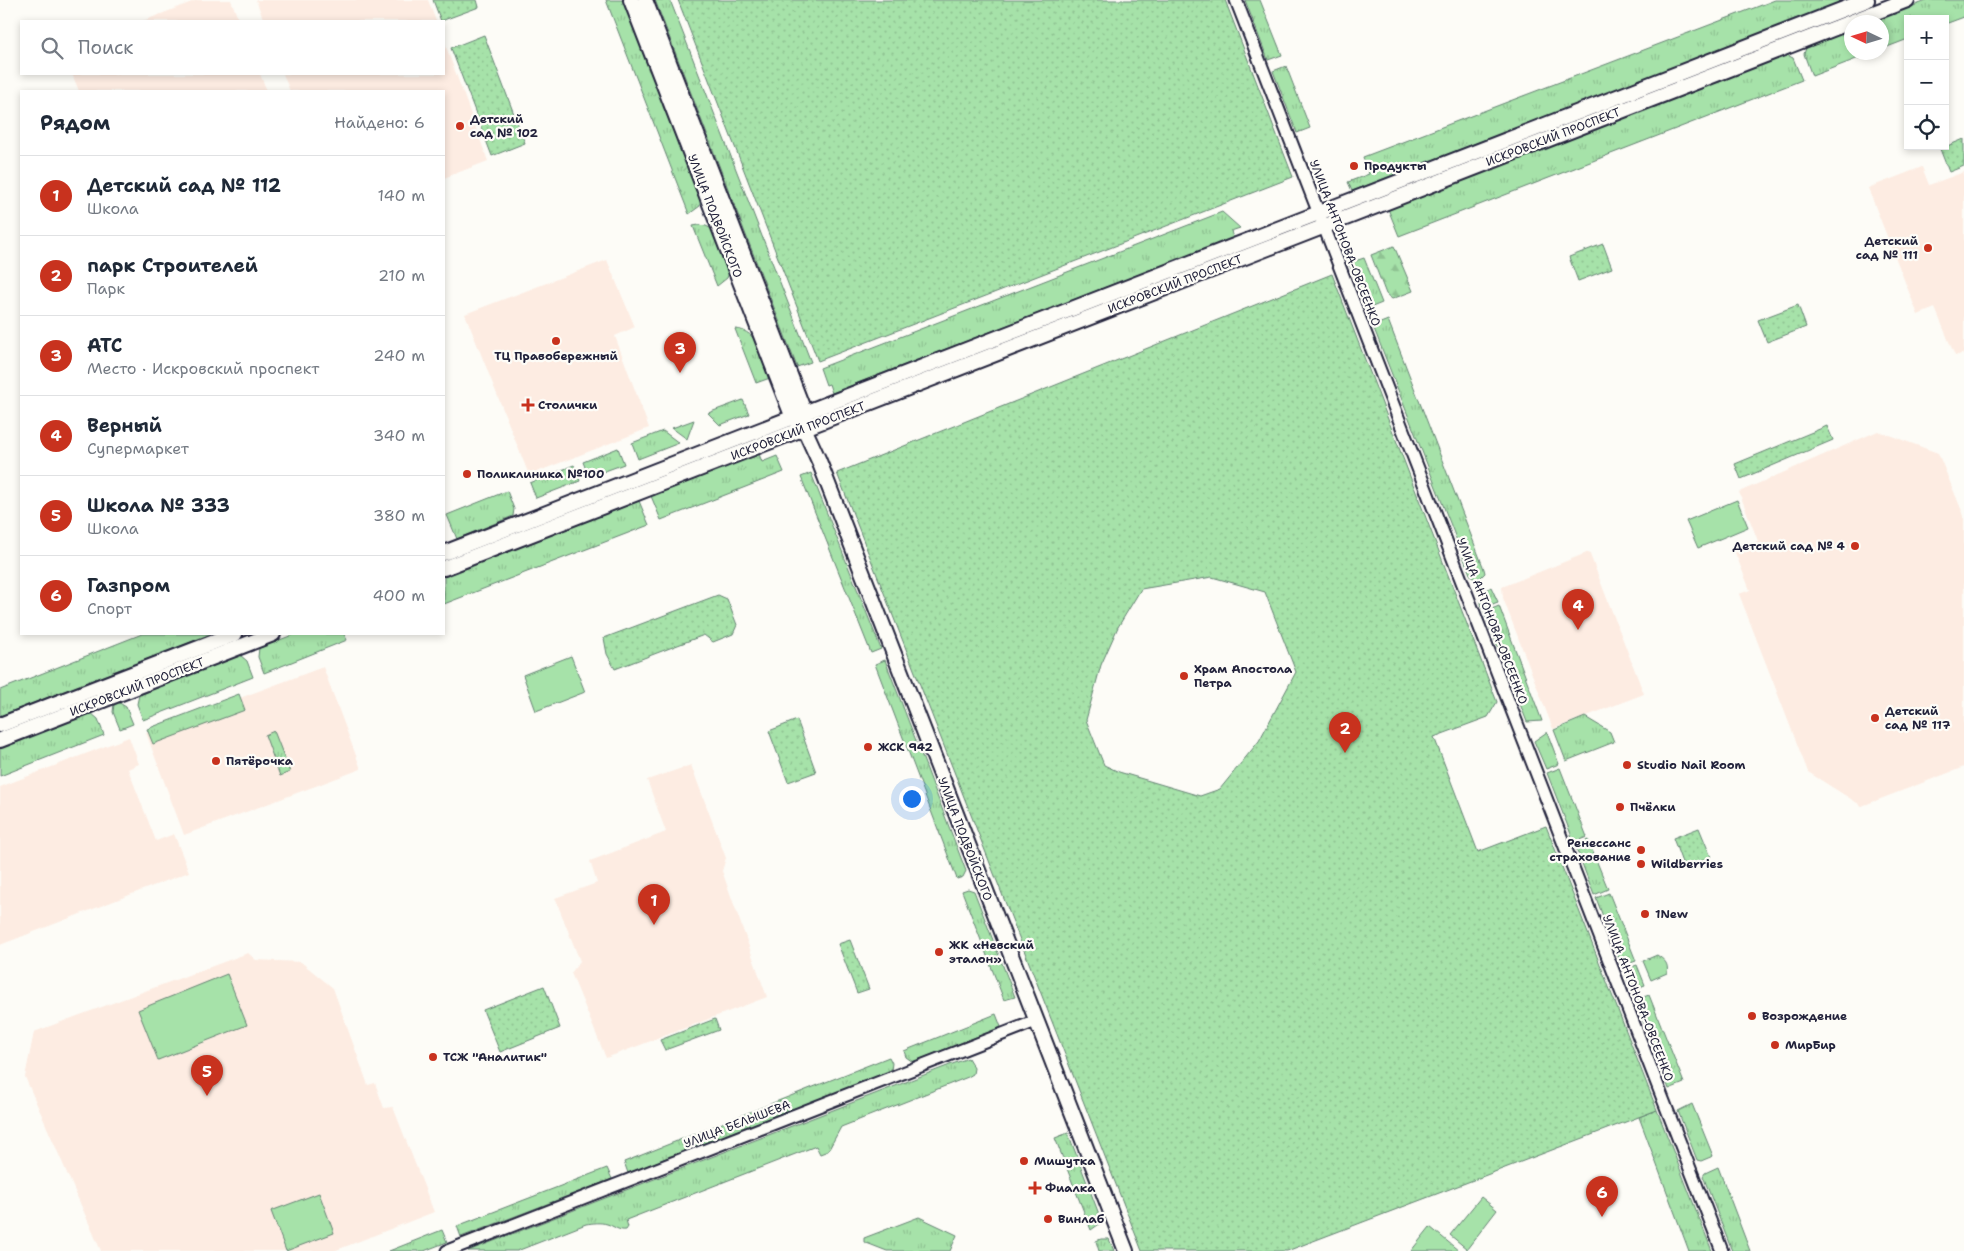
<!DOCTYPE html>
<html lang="ru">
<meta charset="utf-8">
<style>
body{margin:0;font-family:"Shantell Sans",sans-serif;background:#f2f2f3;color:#1f2937}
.controls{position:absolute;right:15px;top:15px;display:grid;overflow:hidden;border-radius:0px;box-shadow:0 2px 8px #0003}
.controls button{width:45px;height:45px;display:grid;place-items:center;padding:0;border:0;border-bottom:1px solid #e0e1e3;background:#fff;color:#1f2937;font:25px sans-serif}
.compass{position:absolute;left:1844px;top:15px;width:45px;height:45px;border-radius:50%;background:#fff;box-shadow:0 2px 8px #0003;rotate:274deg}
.you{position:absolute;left:911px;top:798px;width:18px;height:18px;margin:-12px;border:4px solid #fff;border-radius:50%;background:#1a73e8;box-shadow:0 0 0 8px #1a73e833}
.badge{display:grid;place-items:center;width:32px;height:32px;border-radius:50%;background:#c8321e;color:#fff;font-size:16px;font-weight:700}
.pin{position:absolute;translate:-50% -41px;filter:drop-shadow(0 1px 2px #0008)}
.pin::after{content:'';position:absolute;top:26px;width:18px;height:15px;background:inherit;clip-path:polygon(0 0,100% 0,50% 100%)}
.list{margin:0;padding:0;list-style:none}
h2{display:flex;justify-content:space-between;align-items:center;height:65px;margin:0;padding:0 20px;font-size:21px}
h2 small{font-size:16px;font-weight:400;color:#747a83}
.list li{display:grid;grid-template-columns:32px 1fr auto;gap:15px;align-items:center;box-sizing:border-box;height:80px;padding:0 20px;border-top:1px solid #e0e1e3}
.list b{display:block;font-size:19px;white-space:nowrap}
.list p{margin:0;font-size:16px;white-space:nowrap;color:#747a83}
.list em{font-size:16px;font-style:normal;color:#747a83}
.icon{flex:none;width:28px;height:28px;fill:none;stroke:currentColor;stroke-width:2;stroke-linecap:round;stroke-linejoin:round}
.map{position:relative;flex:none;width:1964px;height:1251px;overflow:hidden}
.search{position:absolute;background:#fff;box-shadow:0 2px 8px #0003;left:20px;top:20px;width:425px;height:55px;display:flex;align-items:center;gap:12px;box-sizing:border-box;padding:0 18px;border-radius:0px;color:#747a83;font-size:19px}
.panel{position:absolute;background:#fff;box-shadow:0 2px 8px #0003;left:20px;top:90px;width:425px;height:545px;border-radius:0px}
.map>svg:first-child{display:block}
.built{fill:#fdece2}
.grass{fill:url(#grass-tufts);stroke:#648272}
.forest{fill:url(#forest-firs);stroke:#648272}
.park{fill:url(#park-dots);stroke:#648272;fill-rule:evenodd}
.pitch{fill:#a6e2a9;stroke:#648272}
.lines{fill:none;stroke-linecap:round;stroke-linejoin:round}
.minor-casing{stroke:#22223b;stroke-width:15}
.tertiary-casing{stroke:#22223b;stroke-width:18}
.minor{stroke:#fdfcf7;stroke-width:11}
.tertiary{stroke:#fdfcf7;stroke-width:14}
.poi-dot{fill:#c8321e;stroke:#fdfcf7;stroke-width:2}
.labels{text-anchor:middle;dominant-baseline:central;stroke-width:4.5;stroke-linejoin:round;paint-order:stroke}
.poi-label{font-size:12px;font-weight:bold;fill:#22223b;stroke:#fdfcf7;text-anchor:start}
.street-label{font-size:12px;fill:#22223b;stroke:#fdfcf7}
</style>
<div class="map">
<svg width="1964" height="1251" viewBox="0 0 1964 1251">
<defs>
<pattern id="grass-tufts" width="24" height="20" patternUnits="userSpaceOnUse" patternTransform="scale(1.25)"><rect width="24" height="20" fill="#a6e2a9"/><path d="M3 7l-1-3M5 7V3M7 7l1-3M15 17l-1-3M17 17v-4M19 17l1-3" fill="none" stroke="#8fc292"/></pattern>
<pattern id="forest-firs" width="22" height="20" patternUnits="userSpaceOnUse" patternTransform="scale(1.25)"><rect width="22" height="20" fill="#a6e2a9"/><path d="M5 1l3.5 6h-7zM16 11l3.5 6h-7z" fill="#8fc292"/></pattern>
<pattern id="park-dots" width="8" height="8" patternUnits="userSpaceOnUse" patternTransform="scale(1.25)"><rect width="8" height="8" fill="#a6e2a9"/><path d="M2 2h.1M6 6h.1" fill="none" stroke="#8fc292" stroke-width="1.8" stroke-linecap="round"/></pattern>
</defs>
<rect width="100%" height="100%" fill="#fdfcf7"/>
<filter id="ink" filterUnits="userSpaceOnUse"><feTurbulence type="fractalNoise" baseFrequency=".02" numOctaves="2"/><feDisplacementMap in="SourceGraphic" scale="10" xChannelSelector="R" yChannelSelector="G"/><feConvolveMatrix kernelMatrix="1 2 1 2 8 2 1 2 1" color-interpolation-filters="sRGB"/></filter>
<g filter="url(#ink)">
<g class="built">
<path d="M 197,0 L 231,0 L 239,21 L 143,21 Z"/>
<path d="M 256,0 L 428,0 L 436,21 L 264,21 Z"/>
<path d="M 444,41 L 488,161 L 444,178 L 444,91 L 290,91 L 283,74 L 444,74 Z"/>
<path d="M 72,74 L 260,74 L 267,91 L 79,91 Z"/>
<path d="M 1922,167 L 1929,185 L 1964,172 L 1964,353 L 1955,356 L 1935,308 L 1918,315 L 1868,188 Z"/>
<path d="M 607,260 L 635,327 L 615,336 L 649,428 L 529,475 L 465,314 Z"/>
<path d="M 1878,431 L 1938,453 L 1964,516 L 1964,767 L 1862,806 L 1808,772 L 1739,594 L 1750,590 L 1734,550 L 1758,541 L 1739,492 Z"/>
<path d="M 1589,552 L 1644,694 L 1553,729 L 1503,598 L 1502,587 Z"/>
<path d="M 323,667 L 361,769 L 184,835 L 146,733 Z"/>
<path d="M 129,737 L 139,764 L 128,769 L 156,841 L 174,834 L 189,872 L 0,945 L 0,787 Z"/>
<path d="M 691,765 L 726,858 L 722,871 L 767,997 L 606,1058 L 571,973 L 580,961 L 555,898 L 597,883 L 590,861 L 666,832 L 647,780 Z"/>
<path d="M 248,953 L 256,960 L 301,962 L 333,988 L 368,1085 L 375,1083 L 384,1108 L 393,1107 L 434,1212 L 334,1251 L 101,1251 L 25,1077 L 34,1032 Z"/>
</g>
<g class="grass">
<path d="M 606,0 L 623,0 L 700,200 L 700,206 L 689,214 Z"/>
<path d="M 655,0 L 670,0 L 811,362 L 797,367 Z"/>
<path d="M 1245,0 L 1260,0 L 1282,55 L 1268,60 Z"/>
<path d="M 1775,0 L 1840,0 L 1840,3 L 1352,191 L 1348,182 L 1369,174 L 1363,157 Z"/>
<path d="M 1929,0 L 1964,0 L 1964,17 L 1945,24 L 1945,19 L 1908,19 L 1908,39 L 1882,49 L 1882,22 L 1871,22 Z"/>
<path d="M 1851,30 L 1852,52 L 1872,53 L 1812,76 L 1804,54 L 1806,48 Z"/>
<path d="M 1787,55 L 1793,58 L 1802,80 L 1399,236 L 1388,209 Z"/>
<path d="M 1286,66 L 1310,128 L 1297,133 L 1273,71 Z"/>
<path d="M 1222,212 L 1240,228 L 1231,231 L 1233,238 L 832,393 L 829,384 L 826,385 L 820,368 Z"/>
<path d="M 699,225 L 706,226 L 712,229 L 729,273 L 727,278 L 717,286 L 693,226 Z"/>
<path d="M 1364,258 L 1382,303 L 1367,309 L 1349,263 Z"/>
<path d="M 1388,320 L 1484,569 L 1485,573 L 1480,578 L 1474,579 L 1470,574 L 1373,326 Z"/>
<path d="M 735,329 C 759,330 763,359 770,378 L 756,383 Z"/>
<path d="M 743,400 L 749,414 L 720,425 L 708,413 Z"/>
<path d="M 694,420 L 687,439 L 672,428 Z"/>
<path d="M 663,431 L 679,443 L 638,459 L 632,443 Z"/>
<path d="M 618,448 L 624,464 L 589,477 L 583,462 Z"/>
<path d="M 759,454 L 762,462 L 777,456 L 784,472 L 661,520 L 651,496 Z"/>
<path d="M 574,465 L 580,481 L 536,498 L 530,483 Z"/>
<path d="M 811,473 L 881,649 L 871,653 L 801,477 Z"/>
<path d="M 507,491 L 514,509 L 513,516 L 457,539 L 447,515 Z"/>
<path d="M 639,501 L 649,525 L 444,604 L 444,576 Z"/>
<path d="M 1491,587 L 1498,602 L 1482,608 C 1479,598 1483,592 1491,587 Z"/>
<path d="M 1499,606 L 1542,721 L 1527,722 L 1484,612 Z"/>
<path d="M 142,634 L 212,634 L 0,716 L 0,690 Z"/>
<path d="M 295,634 L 344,634 L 347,640 L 264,673 L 258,657 L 259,648 Z"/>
<path d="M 240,655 L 247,661 L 253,677 L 143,720 L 137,704 L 139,695 Z"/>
<path d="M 885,660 L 966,871 L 963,877 L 957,879 L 875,664 Z"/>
<path d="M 239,694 L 245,710 L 153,744 L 147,729 Z"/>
<path d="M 118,702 L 126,707 L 133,724 L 120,729 L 113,712 L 114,704 Z"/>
<path d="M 91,713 L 98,719 L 104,735 L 0,776 L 0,748 Z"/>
<path d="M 1585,717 L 1610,732 L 1614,742 L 1566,761 L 1554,730 Z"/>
<path d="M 274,731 L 290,772 L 280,776 L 265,735 Z"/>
<path d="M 1547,732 L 1559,764 L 1546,769 L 1534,741 Z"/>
<path d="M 1560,768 L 1587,837 L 1574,842 L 1547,773 Z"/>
<path d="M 1588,840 L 1608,889 L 1594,895 L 1575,845 Z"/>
<path d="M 968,889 L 974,891 L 1015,997 L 1004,1000 L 962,891 Z"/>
<path d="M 1609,893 L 1636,961 L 1622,966 L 1596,898 Z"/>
<path d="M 1657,955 C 1664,960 1669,963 1667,973 L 1651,980 L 1643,961 Z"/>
<path d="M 1637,965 L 1645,985 L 1634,989 L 1631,988 L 1624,970 Z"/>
<path d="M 1649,995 L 1684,1083 L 1669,1089 L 1636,1002 L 1638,999 Z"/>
<path d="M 996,1014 L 1001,1027 L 913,1062 L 906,1057 L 904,1051 Z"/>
<path d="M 889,1057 L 892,1063 L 891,1071 L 628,1173 L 624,1162 Z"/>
<path d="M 968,1058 L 974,1068 L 973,1074 L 968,1077 L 841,1127 L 828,1151 L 820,1154 L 816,1146 L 626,1220 L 628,1227 L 626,1230 C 618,1231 614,1226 607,1224 C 600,1222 593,1223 586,1224 L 517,1251 L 468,1251 Z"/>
<path d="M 1692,1104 L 1713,1156 L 1701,1161 L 1697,1160 L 1678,1111 Z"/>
<path d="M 1657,1110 L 1712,1251 L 1689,1251 L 1639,1117 Z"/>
<path d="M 1068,1133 L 1102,1222 L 1091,1230 L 1055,1138 Z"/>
<path d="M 1718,1167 L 1750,1251 L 1732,1251 L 1703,1176 L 1705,1173 Z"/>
<path d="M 607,1168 L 612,1179 L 461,1237 L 457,1226 Z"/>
<path d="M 919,1217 L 957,1235 L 950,1251 L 887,1251 L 864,1242 L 864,1238 Z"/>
<path d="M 442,1230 L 447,1242 L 424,1251 L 389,1251 Z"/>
<path d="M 1101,1239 L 1109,1239 L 1114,1251 L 1099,1251 L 1096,1241 Z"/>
</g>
<path class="forest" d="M 1394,246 L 1413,291 L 1392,299 L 1386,294 L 1371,255 Z"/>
<g class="park">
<path d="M 433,0 L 477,0 L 479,7 L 441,21 Z"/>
<path d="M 678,0 L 1225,0 L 1293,177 L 818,361 Z"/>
<path d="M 484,35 L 525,143 L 492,156 L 451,48 Z"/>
<path d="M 1964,139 L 1964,166 L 1949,172 L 1940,149 Z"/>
<path d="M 1603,244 L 1612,268 L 1578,281 L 1569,257 Z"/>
<path d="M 1332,274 L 1497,702 L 1488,717 L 1434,737 L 1478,852 L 1546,826 L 1657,1110 L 1287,1251 L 1142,1251 L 837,473 ZM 1212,577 L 1265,592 L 1296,672 L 1259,741 L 1220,789 L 1200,796 L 1119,772 L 1104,765 L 1086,720 L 1101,665 L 1118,627 L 1141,589 Z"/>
<path d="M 1798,305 L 1806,327 L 1767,342 L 1758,320 Z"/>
<path d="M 1827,426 L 1833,440 L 1741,479 L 1735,464 Z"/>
<path d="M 718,595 L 727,599 L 737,625 L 733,634 L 713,642 L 704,635 L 615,669 L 607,654 L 604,638 Z"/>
<path d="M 797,720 L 816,772 L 788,782 L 769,731 Z"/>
<path d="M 1699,828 L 1711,857 L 1684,868 L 1673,838 Z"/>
<path d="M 850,940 L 869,989 L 857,993 L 838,944 Z"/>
<path d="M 544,986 L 560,1028 L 500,1052 L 483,1010 Z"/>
<path d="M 715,1019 L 719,1030 L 665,1050 L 660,1040 Z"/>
</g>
<g class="pitch">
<path d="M 1737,500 L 1748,527 L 1698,548 L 1686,521 Z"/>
<path d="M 571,656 L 585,692 L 536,711 L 523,675 Z"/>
<path d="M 227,974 L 247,1025 L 158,1060 L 138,1010 Z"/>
<path d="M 319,1193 L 334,1233 L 286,1251 L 271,1211 Z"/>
<path d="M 1481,1197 L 1497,1210 L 1467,1249 L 1450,1235 Z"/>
<path d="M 1430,1227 L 1459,1251 L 1411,1251 Z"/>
</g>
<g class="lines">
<defs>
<g id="minor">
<path d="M 1236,0 L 1722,1251"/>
<path d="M 447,1251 L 1036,1021"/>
</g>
<g id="tertiary">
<path d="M 631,0 L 793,418 L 804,428 L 819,461 L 1126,1251"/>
<path d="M 645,0 L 805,414 L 804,422"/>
<path d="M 444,553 L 1867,0"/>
<path d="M 444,568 L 1907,0"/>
<path d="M 0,725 L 235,634"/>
<path d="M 0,740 L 273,634"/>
</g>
</defs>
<use href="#minor" class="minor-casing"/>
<use href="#tertiary" class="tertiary-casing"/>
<use href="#minor" class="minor"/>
<use href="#tertiary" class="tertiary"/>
</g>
</g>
<g class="poi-dot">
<circle cx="460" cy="126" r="5"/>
<circle cx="1354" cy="166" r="5"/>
<circle cx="1928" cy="248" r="5"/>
<circle cx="556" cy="341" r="5"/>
<path d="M525.5 397.5h5v5h5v5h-5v5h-5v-5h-5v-5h5z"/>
<circle cx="467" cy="474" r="5"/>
<circle cx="1855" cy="546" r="5"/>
<circle cx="1184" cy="676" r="5"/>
<circle cx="1875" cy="718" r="5"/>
<circle cx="868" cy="747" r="5"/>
<circle cx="216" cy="761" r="5"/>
<circle cx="1627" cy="765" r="5"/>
<circle cx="1620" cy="807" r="5"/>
<circle cx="1641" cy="850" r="5"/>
<circle cx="1641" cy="864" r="5"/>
<circle cx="1645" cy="914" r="5"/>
<circle cx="939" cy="952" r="5"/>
<circle cx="1752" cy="1016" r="5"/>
<circle cx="1775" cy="1045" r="5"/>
<circle cx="433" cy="1057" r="5"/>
<circle cx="1024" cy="1161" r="5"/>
<path d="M1032.5 1180.5h5v5h5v5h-5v5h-5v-5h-5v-5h5z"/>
<circle cx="1048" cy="1219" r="5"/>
</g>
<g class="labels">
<g class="poi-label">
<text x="470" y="119">Детский<tspan x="470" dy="14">сад № 102</tspan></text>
<text x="1364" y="166">Продукты</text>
<text x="1918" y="241" text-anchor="end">Детский<tspan x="1918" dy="14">сад № 111</tspan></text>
<text x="556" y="356" text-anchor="middle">ТЦ Правобережный</text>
<text x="538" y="405">Столички</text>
<text x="477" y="474">Поликлиника №100</text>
<text x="1845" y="546" text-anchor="end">Детский сад № 4</text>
<text x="1194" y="669">Храм Апостола<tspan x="1194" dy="14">Петра</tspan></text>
<text x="1885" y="711">Детский<tspan x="1885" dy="14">сад № 117</tspan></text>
<text x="878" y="747">ЖСК 942</text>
<text x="226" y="761">Пятёрочка</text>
<text x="1637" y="765">Studio Nail Room</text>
<text x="1630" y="807">Пчёлки</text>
<text x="1631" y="843" text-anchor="end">Ренессанс<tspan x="1631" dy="14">страхование</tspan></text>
<text x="1651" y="864">Wildberries</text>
<text x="1655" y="914">1New</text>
<text x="949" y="945">ЖК «Невский<tspan x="949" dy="14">эталон»</tspan></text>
<text x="1762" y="1016">Возрождение</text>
<text x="1785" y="1045">МирБир</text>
<text x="443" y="1057">ТСЖ "Аналитик"</text>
<text x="1034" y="1161">Мишутка</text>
<text x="1045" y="1188">Фиалка</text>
<text x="1058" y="1219">Винлаб</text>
</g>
<g class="street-label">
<text transform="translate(1553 137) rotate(-21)">ИСКРОВСКИЙ ПРОСПЕКТ</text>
<text transform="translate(715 216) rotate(69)">УЛИЦА ПОДВОЙСКОГО</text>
<text transform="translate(1345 243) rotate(69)">УЛИЦА АНТОНОВА-ОВСЕЕНКО</text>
<text transform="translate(1175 284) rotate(-21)">ИСКРОВСКИЙ ПРОСПЕКТ</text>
<text transform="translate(798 431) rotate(-21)">ИСКРОВСКИЙ ПРОСПЕКТ</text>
<text transform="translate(1492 621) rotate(69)">УЛИЦА АНТОНОВА-ОВСЕЕНКО</text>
<text transform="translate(137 687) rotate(-21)">ИСКРОВСКИЙ ПРОСПЕКТ</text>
<text transform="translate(965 839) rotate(69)">УЛИЦА ПОДВОЙСКОГО</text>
<text transform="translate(1638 998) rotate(69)">УЛИЦА АНТОНОВА-ОВСЕЕНКО</text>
<text transform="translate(737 1124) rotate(-21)">УЛИЦА БЕЛЫШЕВА</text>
</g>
</g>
</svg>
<div class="controls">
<button>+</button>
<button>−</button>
<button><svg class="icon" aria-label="locate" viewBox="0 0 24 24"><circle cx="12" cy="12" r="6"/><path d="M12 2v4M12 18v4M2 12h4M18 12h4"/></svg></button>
</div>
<svg class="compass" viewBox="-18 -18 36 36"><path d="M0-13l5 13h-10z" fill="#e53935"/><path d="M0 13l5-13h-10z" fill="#747a83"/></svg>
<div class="you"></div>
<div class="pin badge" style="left:654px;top:925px">1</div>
<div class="pin badge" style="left:1345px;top:753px">2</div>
<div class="pin badge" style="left:680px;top:373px">3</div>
<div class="pin badge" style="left:1578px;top:630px">4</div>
<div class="pin badge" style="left:207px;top:1096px">5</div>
<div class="pin badge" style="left:1602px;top:1217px">6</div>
<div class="search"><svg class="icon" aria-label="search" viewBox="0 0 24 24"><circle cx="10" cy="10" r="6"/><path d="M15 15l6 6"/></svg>Поиск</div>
<section class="panel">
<h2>Рядом<small>Найдено: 6</small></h2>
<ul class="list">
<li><span class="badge">1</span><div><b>Детский сад № 112</b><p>Школа</p></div><em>140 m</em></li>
<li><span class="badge">2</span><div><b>парк Строителей</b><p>Парк</p></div><em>210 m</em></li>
<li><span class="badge">3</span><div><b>АТС</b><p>Место · Искровский проспект</p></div><em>240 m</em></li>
<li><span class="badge">4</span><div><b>Верный</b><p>Супермаркет</p></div><em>340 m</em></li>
<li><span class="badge">5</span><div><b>Школа № 333</b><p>Школа</p></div><em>380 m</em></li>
<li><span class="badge">6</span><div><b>Газпром</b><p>Спорт</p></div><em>400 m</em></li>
</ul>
</section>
</div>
